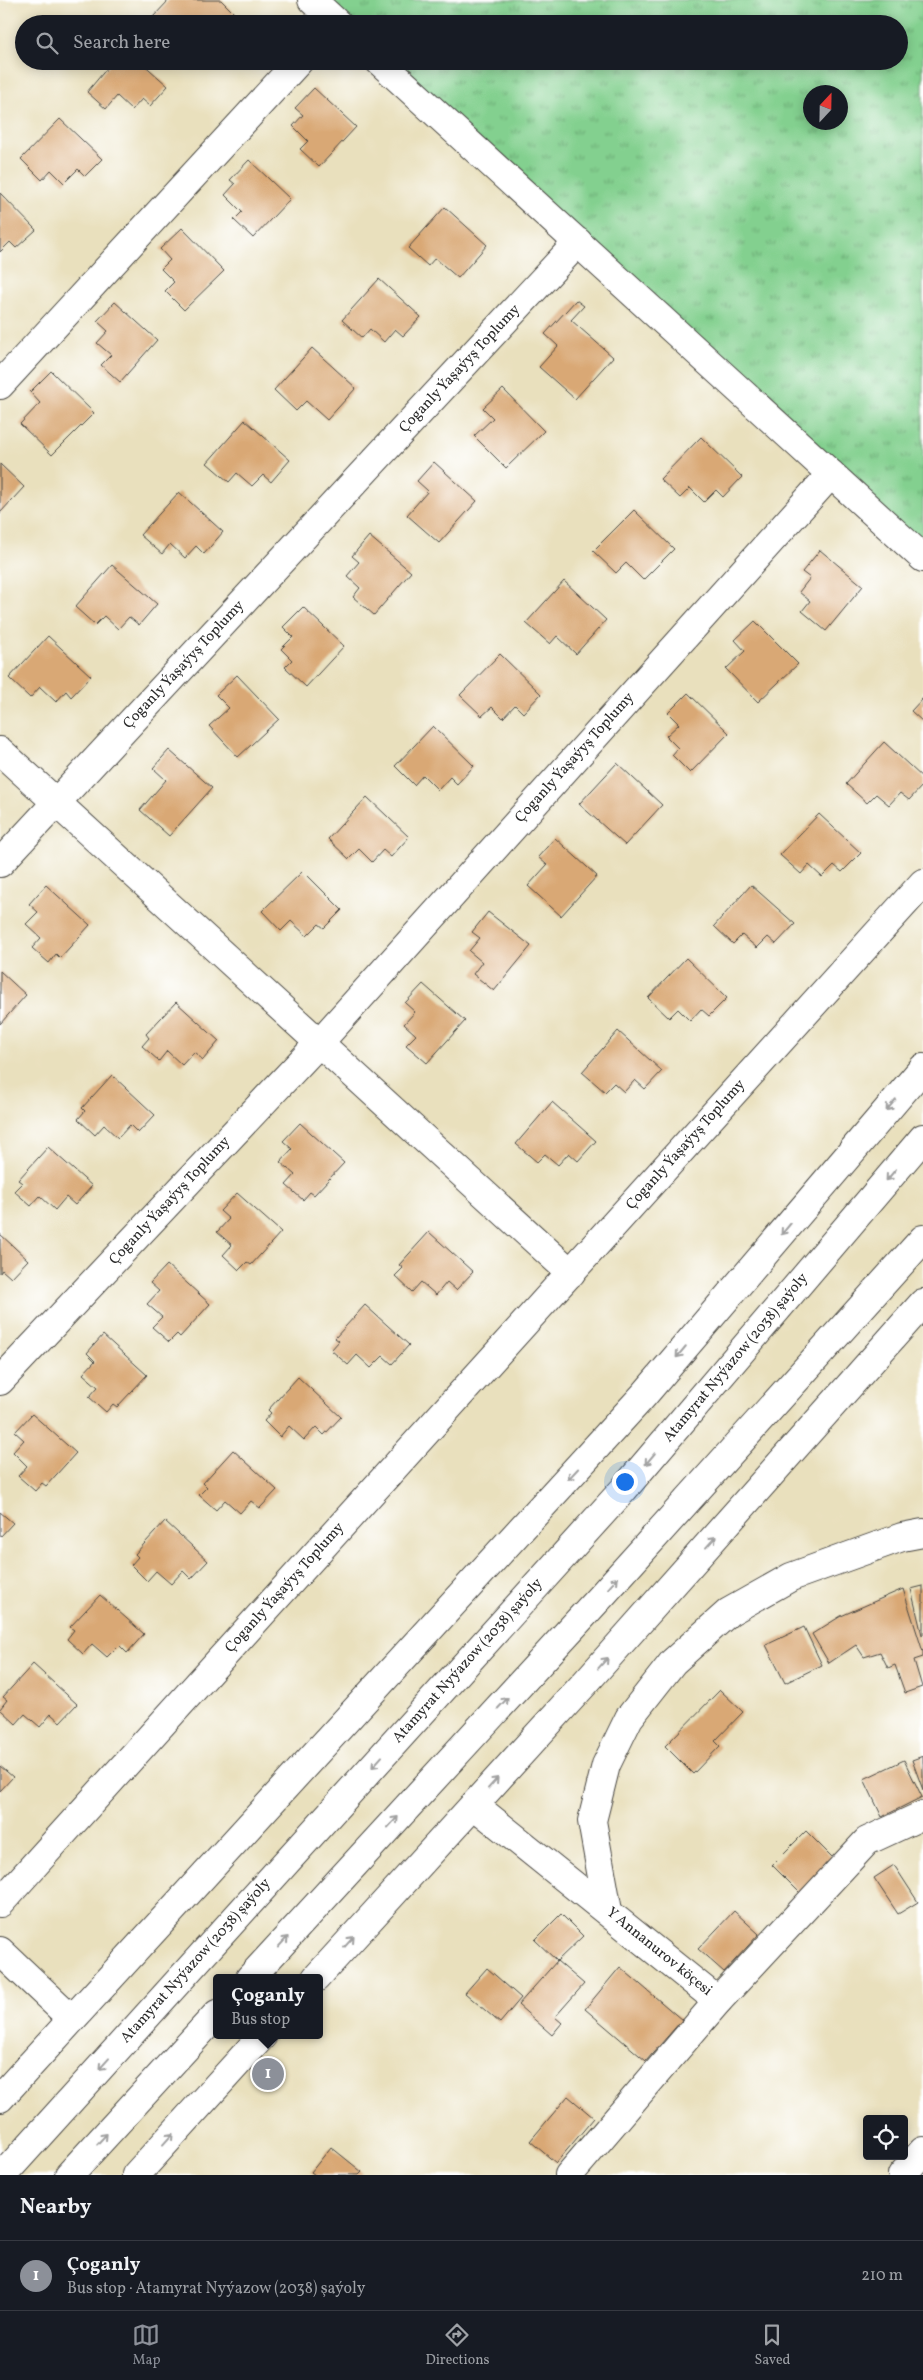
<!DOCTYPE html>
<meta charset="utf-8">
<style>
body{margin:0;font-family:Vollkorn,serif;background:#242831;color:#f1f3f6}
.controls{position:absolute;right:15px;bottom:15px;display:grid;overflow:hidden;border-radius:5px;box-shadow:0 2px 12px #0003}
.controls button{width:45px;height:45px;display:grid;place-items:center;padding:0;border:0;border-bottom:1px solid #363941;background:#171b24;color:#f1f3f6;font:25px sans-serif}
.compass{position:absolute;left:803px;top:85px;width:45px;height:45px;border-radius:50%;background:#171b24;box-shadow:0 2px 12px #0003;rotate:22deg}
.you{position:absolute;left:624px;top:1481px;width:18px;height:18px;margin:-12px;border:4px solid #fff;border-radius:50%;background:#1a73e8;box-shadow:0 0 0 8px #1a73e833}
.badge{display:grid;place-items:center;width:32px;height:32px;border-radius:50%;background:#8c9099;color:#fff;font-size:16px;font-weight:700}
.pin{position:absolute;translate:-50% -50%;border:2px solid #fff;box-shadow:0 1px 5px #0006}
.popup{position:absolute;left:213px;top:1974px;width:110px;height:65px;box-sizing:border-box;display:grid;place-content:center;border-radius:5px;background:#171b24;filter:drop-shadow(0 1px 4px #0005);font-size:16px;white-space:nowrap;color:#9ea1a6}
.popup b{font-size:19px;color:#f1f3f6}
.popup::after{content:'';position:absolute;left:50%;top:100%;margin-left:-10px;border:10px solid transparent;border-top-color:#171b24}
.list{margin:0;padding:0;list-style:none}
h2{display:flex;justify-content:space-between;align-items:center;height:65px;margin:0;padding:0 20px;font-size:21px}
h2 small{font-size:16px;font-weight:400;color:#9ea1a6}
.list li{display:grid;grid-template-columns:32px 1fr auto;gap:15px;align-items:center;box-sizing:border-box;height:70px;padding:0 20px;border-top:1px solid #363941}
.list b{display:block;font-size:19px;white-space:nowrap}
.list p{margin:0;font-size:16px;white-space:nowrap;color:#9ea1a6}
.list em{font-size:16px;font-style:normal;color:#9ea1a6}
.icon{flex:none;width:28px;height:28px;fill:none;stroke:currentColor;stroke-width:2;stroke-linecap:round;stroke-linejoin:round}
.map{position:relative;flex:none;width:923px;height:2175px;overflow:hidden}
.search{position:absolute;background:#171b24;box-shadow:0 2px 12px #0003;left:15px;right:15px;top:15px;height:55px;display:flex;align-items:center;gap:12px;box-sizing:border-box;padding:0 18px;border-radius:28px;color:#9ea1a6;font-size:19px}
.sheet{height:135px;background:#171b24}
nav{display:flex;justify-content:space-around;align-items:center;box-sizing:border-box;height:70px;border-top:1px solid #363941;background:#171b24;font-size:14px;color:#9ea1a6}
nav a{display:grid;justify-items:center;gap:2px}
nav .on{color:#8c9099}
.map>svg:first-child{display:block}
.grass{fill:url(#grass-tufts);stroke:#577e5d;fill-rule:evenodd}
.building{fill:#d9a874}
.lines{fill:none;stroke-linecap:round;stroke-linejoin:round}
.minor-casing{stroke:#484641;stroke-width:30}
.major-casing{stroke:#484641;stroke-width:30}
.minor{stroke:#fff;stroke-width:28}
.major{stroke:#fff;stroke-width:28}
.oneway{stroke:#a0a0a0}
.labels{text-anchor:middle;dominant-baseline:central;stroke-width:4;stroke-linejoin:round;paint-order:stroke}
.street-label{font-size:15px;fill:#2b2b2b;stroke:#fff}
</style>
<div class="map">
<svg width="923" height="2175" viewBox="0 0 923 2175">
<defs>
<pattern id="grass-tufts" width="24" height="20" patternUnits="userSpaceOnUse" patternTransform="scale(1.25)"><rect width="24" height="20" fill="#83d08f"/><path d="M3 7l-1-3M5 7V3M7 7l1-3M15 17l-1-3M17 17v-4M19 17l1-3" fill="none" stroke="#6ba975"/></pattern>
</defs>
<rect width="100%" height="100%" fill="#fff"/>
<filter id="ink" filterUnits="userSpaceOnUse"><feTurbulence type="fractalNoise" baseFrequency=".02" numOctaves="2"/><feDisplacementMap in="SourceGraphic" scale="10" xChannelSelector="R" yChannelSelector="G"/><feConvolveMatrix kernelMatrix="1 2 1 2 8 2 1 2 1" color-interpolation-filters="sRGB"/></filter>
<filter id="wash" filterUnits="userSpaceOnUse"><feTurbulence type="fractalNoise" baseFrequency=".0096" numOctaves="4" result="noise"/><feDisplacementMap in="SourceGraphic" scale="20" xChannelSelector="R" yChannelSelector="G"/><feGaussianBlur stdDeviation="1.12" result="paint"/><feColorMatrix in="noise" values="0 0 0 0 0 0 0 0 0 0 0 0 0 0 0 0 0 1.4 0 .05"/><feComposite in="paint" operator="in"/></filter>
<g filter="url(#wash)">
<rect width="100%" height="100%" fill="#e9e0bd"/>
<path class="grass" d="M 325,0 L 923,0 L 923,551 L 391,61 L 899,61 L 899,24 L 350,24 ZM 810,92 L 840,92 L 840,122 L 810,122 Z"/>
<g id="blocks">
<g class="building">
<path d="M 169,0 L 221,0 L 235,14 L 225,24 L 160,24 L 153,17 Z"/>
<path d="M 113,61 L 140,61 L 168,86 L 150,106 L 142,99 L 132,110 L 117,96 L 106,109 L 87,92 Z"/>
<path d="M 314,88 L 356,127 L 319,167 L 300,149 L 308,141 L 293,126 L 303,115 L 295,108 Z"/>
<path d="M 60,119 L 102,159 L 85,176 L 78,169 L 64,183 L 51,170 L 42,180 L 21,159 Z"/>
<path d="M 249,160 L 290,199 L 253,238 L 234,220 L 242,212 L 225,195 L 235,184 L 230,180 Z"/>
<path d="M 0,193 L 36,230 L 16,248 L 10,242 L 0,252 Z"/>
<path d="M 445,207 L 487,245 L 458,278 L 435,258 L 428,266 L 408,248 Z"/>
<path d="M 182,228 L 224,271 L 184,310 L 165,291 L 174,282 L 161,269 L 170,260 L 160,249 Z"/>
<path d="M 379,279 L 421,317 L 403,336 L 395,329 L 384,342 L 370,329 L 362,338 L 342,320 Z"/>
<path d="M 576,300 L 584,306 L 571,320 L 613,357 L 575,399 L 539,367 L 558,346 L 545,334 Z"/>
<path d="M 115,302 L 157,340 L 120,382 L 101,365 L 111,355 L 97,343 L 108,331 L 97,321 Z"/>
<path d="M 312,348 L 356,388 L 327,420 L 306,401 L 296,411 L 274,390 Z"/>
<path d="M 51,371 L 94,413 L 52,455 L 20,424 L 40,403 L 30,392 Z"/>
<path d="M 503,389 L 544,431 L 506,468 L 474,436 L 493,418 L 483,408 Z"/>
<path d="M 245,420 L 290,460 L 271,482 L 263,475 L 252,486 L 237,473 L 229,482 L 207,463 Z"/>
<path d="M 701,437 L 742,477 L 723,497 L 716,490 L 704,502 L 690,488 L 680,498 L 660,479 Z"/>
<path d="M 434,462 L 477,501 L 439,543 L 407,515 L 428,491 L 417,481 Z"/>
<path d="M 0,464 L 24,487 L 0,513 Z"/>
<path d="M 179,492 L 223,532 L 204,554 L 196,546 L 185,558 L 170,544 L 162,554 L 140,535 Z"/>
<path d="M 634,510 L 674,549 L 643,580 L 626,563 L 616,573 L 593,551 Z"/>
<path d="M 369,536 L 411,572 L 374,615 L 353,597 L 360,588 L 347,576 L 359,562 L 352,556 Z"/>
<path d="M 820,550 L 863,586 L 826,631 L 802,611 L 810,601 L 799,592 L 810,578 L 802,572 Z"/>
<path d="M 112,565 L 157,604 L 139,625 L 129,617 L 118,629 L 104,616 L 95,625 L 75,607 Z"/>
<path d="M 564,581 L 606,620 L 576,654 L 557,636 L 550,644 L 526,623 Z"/>
<path d="M 303,607 L 344,646 L 306,687 L 285,667 L 292,660 L 281,649 L 293,637 L 283,627 Z"/>
<path d="M 755,621 L 798,664 L 758,702 L 726,669 L 745,651 L 735,640 Z"/>
<path d="M 48,636 L 91,676 L 71,697 L 66,691 L 56,702 L 40,687 L 30,698 L 9,678 Z"/>
<path d="M 500,654 L 541,694 L 523,713 L 515,705 L 503,718 L 492,707 L 482,716 L 460,695 Z"/>
<path d="M 237,675 L 279,719 L 238,757 L 209,726 L 229,708 L 216,695 Z"/>
<path d="M 688,693 L 729,733 L 690,773 L 672,755 L 678,748 L 666,736 L 679,724 L 668,713 Z"/>
<path d="M 923,698 L 923,722 L 911,711 Z"/>
<path d="M 433,726 L 474,766 L 457,784 L 450,777 L 438,790 L 423,775 L 414,785 L 395,766 Z"/>
<path d="M 884,742 L 923,778 L 923,785 L 909,800 L 900,793 L 889,805 L 876,794 L 867,803 L 846,784 Z"/>
<path d="M 169,750 L 212,788 L 169,836 L 140,810 L 166,780 L 153,768 Z"/>
<path d="M 617,763 L 662,805 L 625,845 L 579,804 Z"/>
<path d="M 367,797 L 409,837 L 391,857 L 383,850 L 372,862 L 359,849 L 349,859 L 328,839 Z"/>
<path d="M 819,814 L 861,853 L 842,872 L 834,865 L 822,877 L 809,865 L 801,874 L 780,855 Z"/>
<path d="M 555,838 L 597,876 L 561,916 L 528,886 L 547,865 L 538,857 Z"/>
<path d="M 303,871 L 342,910 L 324,928 L 319,924 L 307,936 L 291,921 L 281,931 L 262,911 Z"/>
<path d="M 46,885 L 90,925 L 60,958 L 56,954 L 49,963 L 32,948 L 41,938 L 26,924 L 38,912 L 29,904 Z"/>
<path d="M 751,885 L 795,924 L 776,944 L 768,937 L 757,948 L 742,935 L 733,944 L 714,926 Z"/>
<path d="M 488,912 L 531,946 L 494,991 L 473,974 L 482,962 L 469,951 L 480,938 L 472,932 Z"/>
<path d="M 686,958 L 727,998 L 709,1016 L 701,1009 L 690,1021 L 678,1009 L 669,1018 L 648,998 Z"/>
<path d="M 0,971 L 26,995 L 0,1024 Z"/>
<path d="M 423,984 L 465,1021 L 427,1063 L 406,1045 L 416,1035 L 404,1024 L 415,1012 L 405,1003 Z"/>
<path d="M 176,1002 L 219,1041 L 203,1060 L 194,1052 L 182,1065 L 167,1051 L 159,1061 L 142,1046 L 149,1038 L 146,1034 Z"/>
<path d="M 618,1031 L 662,1071 L 645,1089 L 635,1080 L 624,1092 L 614,1083 L 605,1092 L 582,1072 Z"/>
<path d="M 112,1075 L 155,1115 L 138,1133 L 130,1125 L 118,1138 L 104,1125 L 95,1135 L 78,1119 L 85,1111 L 82,1108 Z"/>
<path d="M 552,1102 L 596,1141 L 578,1161 L 569,1153 L 558,1165 L 545,1154 L 537,1162 L 516,1144 Z"/>
<path d="M 300,1123 L 344,1163 L 314,1195 L 310,1192 L 303,1200 L 286,1185 L 295,1175 L 280,1162 L 292,1149 L 283,1141 Z"/>
<path d="M 48,1147 L 92,1186 L 75,1205 L 66,1197 L 55,1210 L 40,1196 L 31,1206 L 14,1191 L 22,1183 L 18,1180 Z"/>
<path d="M 237,1193 L 281,1232 L 251,1265 L 247,1262 L 239,1270 L 223,1255 L 232,1245 L 217,1232 L 229,1219 L 220,1211 Z"/>
<path d="M 429,1232 L 473,1272 L 456,1290 L 447,1282 L 436,1295 L 421,1282 L 412,1292 L 395,1276 L 403,1268 L 399,1265 Z"/>
<path d="M 0,1234 L 28,1260 L 11,1278 L 2,1270 L 0,1273 Z"/>
<path d="M 167,1265 L 210,1304 L 180,1337 L 177,1334 L 169,1342 L 152,1327 L 162,1317 L 147,1304 L 159,1291 L 150,1283 Z"/>
<path d="M 365,1305 L 409,1345 L 392,1364 L 383,1356 L 371,1368 L 357,1355 L 348,1365 L 331,1350 L 339,1341 L 335,1338 Z"/>
<path d="M 103,1335 L 147,1375 L 117,1407 L 113,1404 L 106,1412 L 89,1397 L 98,1387 L 83,1374 L 95,1361 L 87,1353 Z"/>
<path d="M 298,1377 L 341,1417 L 324,1435 L 316,1427 L 304,1440 L 289,1426 L 280,1437 L 264,1421 L 271,1413 L 268,1410 Z"/>
<path d="M 32,1414 L 76,1453 L 46,1486 L 42,1483 L 35,1491 L 18,1476 L 27,1466 L 13,1452 L 24,1440 L 15,1432 Z"/>
<path d="M 233,1450 L 277,1490 L 260,1508 L 251,1501 L 240,1513 L 225,1500 L 216,1510 L 199,1495 L 207,1487 L 203,1483 Z"/>
<path d="M 0,1512 L 13,1523 L 0,1537 Z"/>
<path d="M 165,1521 L 208,1561 L 191,1579 L 183,1571 L 171,1584 L 156,1571 L 147,1581 L 131,1565 L 138,1557 L 135,1554 Z"/>
<path d="M 923,1586 L 923,1635 L 922,1635 L 911,1589 Z"/>
<path d="M 903,1589 L 923,1652 L 923,1657 L 914,1660 L 922,1687 L 905,1693 L 895,1665 L 888,1668 L 880,1652 L 864,1657 L 856,1645 L 829,1663 L 812,1634 L 841,1616 Z"/>
<path d="M 100,1595 L 144,1634 L 127,1653 L 119,1645 L 107,1657 L 92,1644 L 83,1654 L 67,1639 L 74,1630 L 70,1627 Z"/>
<path d="M 804,1627 L 822,1665 L 785,1683 L 766,1645 Z"/>
<path d="M 33,1664 L 77,1704 L 60,1722 L 51,1714 L 40,1727 L 25,1714 L 16,1724 L 0,1709 L 7,1700 L 3,1697 Z"/>
<path d="M 720,1690 L 743,1712 L 715,1741 L 720,1746 L 693,1774 L 665,1746 Z"/>
<path d="M 923,1756 L 923,1790 L 912,1760 Z"/>
<path d="M 904,1760 L 922,1797 L 882,1817 L 864,1779 Z"/>
<path d="M 0,1766 L 13,1777 L 0,1791 Z"/>
<path d="M 806,1831 L 835,1860 L 801,1894 L 772,1865 Z"/>
<path d="M 894,1865 L 918,1902 L 898,1914 L 874,1878 Z"/>
<path d="M 734,1911 L 759,1934 L 724,1972 L 698,1949 Z"/>
<path d="M 561,1914 L 583,1936 L 557,1961 L 584,1984 L 555,2017 L 562,2023 L 552,2035 L 518,2005 L 557,1961 L 535,1940 Z"/>
<path d="M 620,1967 L 682,2020 L 646,2061 L 585,2009 Z"/>
<path d="M 487,1968 L 521,1998 L 500,2023 L 465,1993 Z"/>
<path d="M 568,2096 L 594,2118 L 556,2163 L 530,2141 Z"/>
<path d="M 331,2147 L 362,2172 L 359,2175 L 315,2175 L 311,2172 Z"/>
</g>
</g>
</g>
<g filter="url(#ink)">
<use href="#blocks" fill-opacity="0" stroke="#484641" stroke-width="1"/>
<g class="lines">
<defs>
<g id="minor">
<path d="M 312,0 L 338,24"/>
<path d="M 379,61 L 923,558"/>
<path d="M 0,385 L 299,61"/>
<path d="M 0,751 L 571,1273"/>
<path d="M 0,863 L 578,242"/>
<path d="M 0,1381 L 319,1043 L 831,474"/>
<path d="M 474,1805 L 718,2001 L 867,1841 L 923,1815"/>
<path d="M 0,1903 L 923,883"/>
<path d="M 608,1911 L 592,1821 L 606,1765 L 629,1718 L 673,1662 L 729,1612 L 791,1577 L 902,1537 L 923,1533"/>
<path d="M 0,1951 L 72,2019"/>
<path d="M 316,1978 L 586,1682 L 923,1303"/>
<path d="M 0,2098 L 644,1395 L 923,1068"/>
<path d="M 136,2175 L 263,2035"/>
<path d="M 569,2175 L 718,2001"/>
<path d="M 902,2175 L 923,2151"/>
</g>
<g id="major">
<path d="M 250,1978 L 604,1593 L 923,1239"/>
<path d="M 3,2175 L 624,1489 L 923,1138"/>
<path d="M 69,2175 L 217,2014"/>
</g>
</defs>
<use href="#minor" class="minor-casing"/>
<use href="#major" class="major-casing"/>
<use href="#minor" class="minor"/>
<use href="#major" class="major"/>
</g>
<defs><path id="oneway-shaft" d="M-6 0H5M1.5-3L5.5 0L1.5 3" fill="none" stroke-width="1.6" stroke-linecap="round" stroke-linejoin="round" transform="scale(1.25)"/></defs>
<g class="oneway">
<use href="#oneway-shaft" transform="translate(891 1105) rotate(130)"/>
<use href="#oneway-shaft" transform="translate(891 1175) rotate(130)"/>
<use href="#oneway-shaft" transform="translate(786 1229) rotate(130)"/>
<use href="#oneway-shaft" transform="translate(681 1352) rotate(130)"/>
<use href="#oneway-shaft" transform="translate(650 1459) rotate(130)"/>
<use href="#oneway-shaft" transform="translate(573 1474) rotate(133)"/>
<use href="#oneway-shaft" transform="translate(711 1542) rotate(-48)"/>
<use href="#oneway-shaft" transform="translate(613 1583) rotate(-48)"/>
<use href="#oneway-shaft" transform="translate(603 1663) rotate(-48)"/>
<use href="#oneway-shaft" transform="translate(503 1703) rotate(-47)"/>
<use href="#oneway-shaft" transform="translate(377 1762) rotate(132)"/>
<use href="#oneway-shaft" transform="translate(493 1783) rotate(-48)"/>
<use href="#oneway-shaft" transform="translate(393 1822) rotate(-47)"/>
<use href="#oneway-shaft" transform="translate(283 1942) rotate(-47)"/>
<use href="#oneway-shaft" transform="translate(349 1942) rotate(-48)"/>
<use href="#oneway-shaft" transform="translate(104 2064) rotate(132)"/>
<use href="#oneway-shaft" transform="translate(102 2139) rotate(-47)"/>
<use href="#oneway-shaft" transform="translate(168 2139) rotate(-48)"/>
</g>
</g>
<g class="labels">
<g class="street-label">
<text transform="translate(460 369) rotate(-47)">Çoganly Ýaşaýyş Toplumy</text>
<text transform="translate(184 665) rotate(-47)">Çoganly Ýaşaýyş Toplumy</text>
<text transform="translate(575 758) rotate(-48)">Çoganly Ýaşaýyş Toplumy</text>
<text transform="translate(686 1145) rotate(-48)">Çoganly Ýaşaýyş Toplumy</text>
<text transform="translate(170 1201) rotate(-47)">Çoganly Ýaşaýyş Toplumy</text>
<text transform="translate(736 1358) rotate(-50)">Atamyrat Nyýazow (2038) şaýoly</text>
<text transform="translate(285 1588) rotate(-48)">Çoganly Ýaşaýyş Toplumy</text>
<text transform="translate(468 1661) rotate(-48)">Atamyrat Nyýazow (2038) şaýoly</text>
<text transform="translate(659 1952) rotate(39)">Y Annanurov köçesi</text>
<text transform="translate(196 1961) rotate(-48)">Atamyrat Nyýazow (2038) şaýoly</text>
</g>
</g>
</svg>
<div class="controls">
<button><svg class="icon" aria-label="locate" viewBox="0 0 24 24"><circle cx="12" cy="12" r="6"/><path d="M12 2v4M12 18v4M2 12h4M18 12h4"/></svg></button>
</div>
<svg class="compass" viewBox="-18 -18 36 36"><path d="M0-13l5 13h-10z" fill="#e53935"/><path d="M0 13l5-13h-10z" fill="#9ea1a6"/></svg>
<div class="you"></div>
<div class="pin badge" style="left:268px;top:2074px">1</div>
<div class="popup"><b>Çoganly</b>Bus stop</div>
<div class="search"><svg class="icon" aria-label="search" viewBox="0 0 24 24"><circle cx="10" cy="10" r="6"/><path d="M15 15l6 6"/></svg>Search here</div>
</div>
<section class="sheet">
<h2>Nearby<small></small></h2>
<ul class="list">
<li><span class="badge">1</span><div><b>Çoganly</b><p>Bus stop · Atamyrat Nyýazow (2038) şaýoly</p></div><em>210 m</em></li>
</ul>
</section>
<nav>
<a class="on"><svg class="icon" aria-label="map" viewBox="0 0 24 24"><path d="M3 6l6-2 6 2 6-2v14l-6 2-6-2-6 2zM9 4v14M15 6v14"/></svg>Map</a>
<a><svg class="icon" aria-label="directions" viewBox="0 0 24 24"><path d="M12 3l9 9-9 9-9-9zM9 14v-3h6M13 9l2 2-2 2"/></svg>Directions</a>
<a><svg class="icon" aria-label="saved" viewBox="0 0 24 24"><path d="M7 4h10v16l-5-4-5 4z"/></svg>Saved</a>
</nav>
